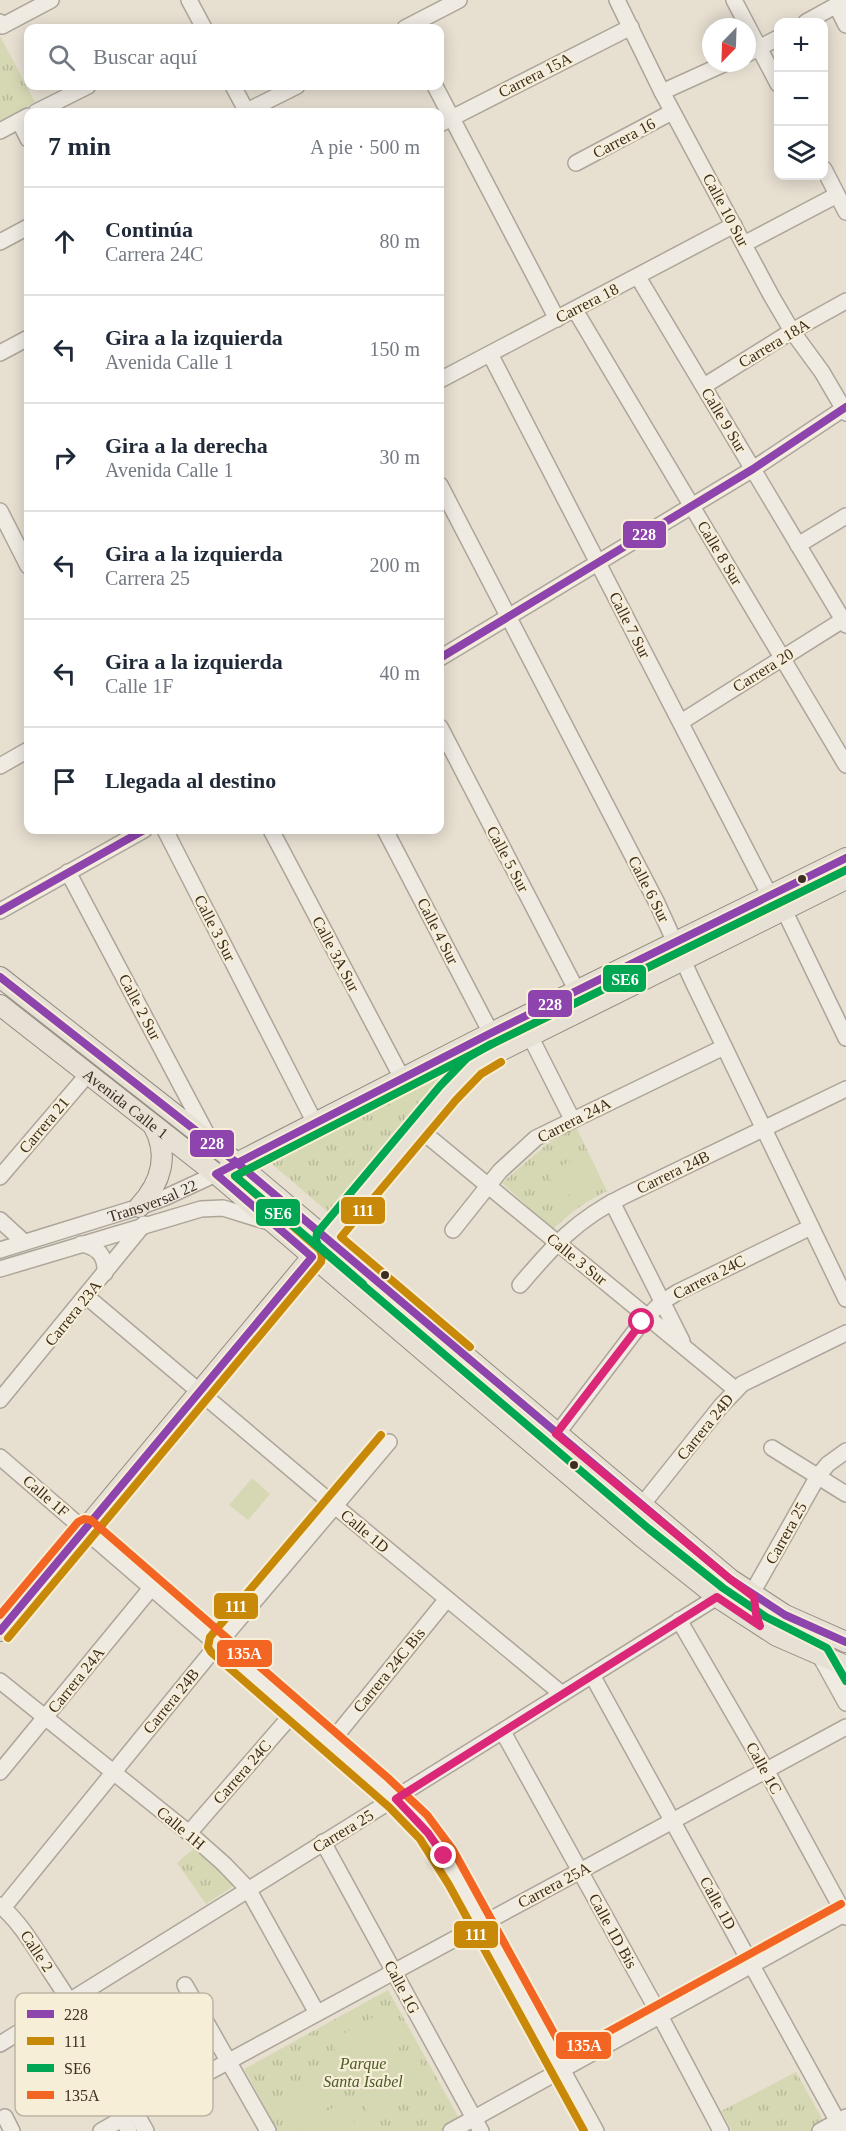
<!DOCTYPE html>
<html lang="es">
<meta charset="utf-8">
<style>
body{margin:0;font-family:Georgia,serif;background:#f2f2f3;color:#1f2937}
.controls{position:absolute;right:18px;top:18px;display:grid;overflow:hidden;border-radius:12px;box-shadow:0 3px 15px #0003}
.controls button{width:54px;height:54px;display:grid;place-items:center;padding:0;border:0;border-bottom:2px solid #e0e1e3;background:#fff;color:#1f2937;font:30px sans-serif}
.compass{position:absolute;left:702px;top:18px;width:54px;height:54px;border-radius:50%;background:#fff;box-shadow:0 3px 15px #0003;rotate:203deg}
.stop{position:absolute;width:18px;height:18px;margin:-14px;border:4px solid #db2777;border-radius:50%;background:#fff}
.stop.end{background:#db2777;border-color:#fff;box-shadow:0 2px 6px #0008}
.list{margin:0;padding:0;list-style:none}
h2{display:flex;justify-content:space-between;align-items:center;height:78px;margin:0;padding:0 24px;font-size:26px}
h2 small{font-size:20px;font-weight:400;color:#747a83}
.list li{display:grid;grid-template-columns:39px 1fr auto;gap:18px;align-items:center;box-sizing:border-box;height:108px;padding:0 24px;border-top:2px solid #e0e1e3}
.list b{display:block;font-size:22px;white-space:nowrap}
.list p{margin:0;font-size:20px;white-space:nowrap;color:#747a83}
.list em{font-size:20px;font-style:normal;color:#747a83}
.icon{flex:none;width:33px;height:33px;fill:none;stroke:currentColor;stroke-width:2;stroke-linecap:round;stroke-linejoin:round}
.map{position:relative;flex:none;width:846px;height:2131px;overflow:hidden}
.search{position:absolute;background:#fff;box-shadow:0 3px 15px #0003;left:24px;top:24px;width:420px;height:66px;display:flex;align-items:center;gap:15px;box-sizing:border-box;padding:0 21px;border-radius:12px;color:#747a83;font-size:22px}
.panel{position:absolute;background:#fff;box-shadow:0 3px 15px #0003;left:24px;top:108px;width:420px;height:726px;border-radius:12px}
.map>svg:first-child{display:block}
.grass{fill:url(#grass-tufts)}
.pitch{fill:#d6d7b3}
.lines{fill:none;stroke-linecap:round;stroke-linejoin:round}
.minor-casing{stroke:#ada599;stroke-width:18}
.major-casing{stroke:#928b80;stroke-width:22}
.minor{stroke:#efebe3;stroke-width:15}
.major{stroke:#e6e1d4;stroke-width:20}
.bus-1-casing{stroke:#f7eed8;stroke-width:12}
.bus-2-casing{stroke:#f7eed8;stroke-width:12}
.bus-3-casing{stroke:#f7eed8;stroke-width:12}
.bus-4-casing{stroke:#f7eed8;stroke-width:12}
.bus-1{stroke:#8e44ad;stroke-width:8}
.bus-2{stroke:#c88808;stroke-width:8}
.bus-3{stroke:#00a651;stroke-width:8}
.bus-4{stroke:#f26522;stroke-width:8}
.route{stroke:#db2777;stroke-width:8}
.bus-dot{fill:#3d2e20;stroke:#f7eed8;stroke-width:2}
.labels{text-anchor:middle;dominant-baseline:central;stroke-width:4.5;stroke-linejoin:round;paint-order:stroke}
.street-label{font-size:16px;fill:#3d2e20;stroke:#f7eed8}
.park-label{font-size:16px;font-style:italic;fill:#4d5a26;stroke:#f7eed8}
.key{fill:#f7eed8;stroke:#bfb4a1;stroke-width:1.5}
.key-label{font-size:16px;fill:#3d2e20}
.line-badge{stroke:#f7eed8;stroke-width:2}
.badge-label{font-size:16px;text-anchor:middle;font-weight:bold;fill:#fff}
</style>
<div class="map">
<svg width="846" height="2131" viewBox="0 0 846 2131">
<defs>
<pattern id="grass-tufts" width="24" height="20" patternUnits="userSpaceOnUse" patternTransform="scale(1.5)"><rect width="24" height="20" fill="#d6d7b3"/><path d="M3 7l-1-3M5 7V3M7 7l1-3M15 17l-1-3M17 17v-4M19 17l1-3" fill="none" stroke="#b9b99a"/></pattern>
</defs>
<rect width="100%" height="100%" fill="#e7e0d1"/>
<g class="grass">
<path d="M 0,36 L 35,102 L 0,121 Z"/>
<path d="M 458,1060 L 457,1065 L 331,1215 L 264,1157 Z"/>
<path d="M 576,1127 L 607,1191 C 586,1201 570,1213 553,1229 L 502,1183 L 546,1145 Z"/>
<path d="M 193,1849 L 235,1885 L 206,1904 L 177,1863 Z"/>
<path d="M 388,1990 L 466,2131 L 278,2131 L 244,2069 Z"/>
<path d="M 796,2072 L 825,2124 L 812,2131 L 732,2131 L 721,2111 Z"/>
</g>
<g class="pitch">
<path d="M 585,1154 L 598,1179 L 561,1199 L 547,1173 Z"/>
<path d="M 252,1478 L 270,1494 L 248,1520 L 229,1505 Z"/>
<path d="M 390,2008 L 409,2042 L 349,2075 L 330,2041 Z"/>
<path d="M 412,2048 L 431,2082 L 369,2114 L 351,2080 Z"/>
<path d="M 328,2071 L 344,2098 L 297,2125 L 281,2097 Z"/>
<path d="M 343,2102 L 357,2127 L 351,2131 L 300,2131 L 298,2127 Z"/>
</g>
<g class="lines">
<defs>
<g id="minor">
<path d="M 189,0 L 204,28"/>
<path d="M 617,0 L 662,92 L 772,297 L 792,331 L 822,372 L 846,413"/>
<path d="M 734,0 L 778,84"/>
<path d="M 836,5 L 846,25"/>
<path d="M 0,22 L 2,26 L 51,0"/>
<path d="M 806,22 L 846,0"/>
<path d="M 405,28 L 459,0"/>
<path d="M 747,54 L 778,38"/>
<path d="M 233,86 L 247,112"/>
<path d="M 435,86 L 557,319"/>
<path d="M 662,92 L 726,63"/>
<path d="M 36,112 L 88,86"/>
<path d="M 245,112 L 297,86"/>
<path d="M 19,121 L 28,139"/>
<path d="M 440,124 L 631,27"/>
<path d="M 0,131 L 28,116"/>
<path d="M 576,163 L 672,112"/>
<path d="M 824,169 L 846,212"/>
<path d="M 0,242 L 28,227"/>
<path d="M 744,244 L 837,195"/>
<path d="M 638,277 L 846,625"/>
<path d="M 575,310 L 846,765"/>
<path d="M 0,353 L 28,338"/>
<path d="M 490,354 L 770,896"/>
<path d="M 440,380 L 734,225"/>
<path d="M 704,386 L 792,331 L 846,301"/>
<path d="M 440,485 L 657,903 L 692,980 L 846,1299"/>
<path d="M 0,511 L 28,566"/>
<path d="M 798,545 L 846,516"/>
<path d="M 440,658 L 753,469 L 846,407"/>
<path d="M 681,722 L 846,618"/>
<path d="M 440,727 L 577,991"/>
<path d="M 0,766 L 28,750"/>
<path d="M 165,830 L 315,1123"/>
<path d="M 271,830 L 402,1078"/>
<path d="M 385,830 L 491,1033"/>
<path d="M 68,872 L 211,1142"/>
<path d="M 784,910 L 846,1038"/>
<path d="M 0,911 L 144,830"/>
<path d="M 530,1036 L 572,1119"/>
<path d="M 418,1128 L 735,1389"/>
<path d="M 0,1177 L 88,1074"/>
<path d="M 612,1202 L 682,1341"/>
<path d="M 0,1220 L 24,1242"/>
<path d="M 453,1230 L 500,1171 L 536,1138 L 724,1047"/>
<path d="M 81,1244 C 98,1247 106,1256 105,1273"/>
<path id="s1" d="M 0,1250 L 139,1207 L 164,1198 L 216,1174"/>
<path d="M 0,1269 L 201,1209 L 223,1208 L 265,1221"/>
<path d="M 520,1285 C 553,1246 577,1219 624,1196 L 846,1089"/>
<path d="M 86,1296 L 335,1506 L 562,1694"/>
<path d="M 0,1400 L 144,1224"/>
<path d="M 557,1434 L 642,1322 L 662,1302 L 678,1292 L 811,1227"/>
<path d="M 772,1448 L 846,1494"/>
<path d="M 0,1457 L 381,1786 L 419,1822 L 444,1855 L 596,2131"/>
<path d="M 642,1505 L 721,1406 L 742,1384 L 846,1333"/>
<path d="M 679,1620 L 766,1770 L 846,1917"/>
<path d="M 761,1626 C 756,1613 752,1599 756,1586 L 818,1476 L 828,1464 L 846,1451"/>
<path d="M 820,1656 L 846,1703"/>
<path d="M 592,1675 L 843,2131"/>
<path d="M 0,1681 L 189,1833 L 224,1864 L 248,1889 L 317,2013"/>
<path d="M 503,1732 L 657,2010 L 721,2131"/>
<path d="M 331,1742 L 447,1599"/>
<path d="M 0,1772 L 152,1587"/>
<path d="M 189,1833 L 295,1711"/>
<path d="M 323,1842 L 481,2131"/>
<path d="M 0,1905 C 21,1923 35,1948 50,1971 C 85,2023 115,2077 146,2131"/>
<path d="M 3,1908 L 218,1644 L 389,1442"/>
<path d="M 185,1985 L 268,2131"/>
<path d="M 75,2018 L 83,2049 L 129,2131"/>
<path d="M 0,2044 C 239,1895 479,1748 717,1597"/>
<path d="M 135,2112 L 846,1727"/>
<path d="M 5,2117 L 12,2131"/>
<path d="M 101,2131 L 122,2119"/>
<path d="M 451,2131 L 846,1913"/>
<path d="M 820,2131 L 846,2117"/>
</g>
<g id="major">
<path d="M 0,977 L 237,1163 L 730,1579 L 785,1615 L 846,1642"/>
<path id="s2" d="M 0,1005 L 216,1174 L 642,1537 L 717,1597 L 777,1636 L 846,1666"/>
<path d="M 229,1167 L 491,1033 L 846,858"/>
<path d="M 139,1207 C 161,1183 170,1155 153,1125"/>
<path d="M 326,1238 L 448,1093 L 480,1061 L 846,879"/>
<path d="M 0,1631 L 312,1257"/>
</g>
</defs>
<use href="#minor" class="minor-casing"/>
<use href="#major" class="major-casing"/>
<use href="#minor" class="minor"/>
<use href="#major" class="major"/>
<defs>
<g id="bus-1">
<path d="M 440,658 L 753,469 L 846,407"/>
<path d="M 0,911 L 144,830"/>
<path d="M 0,977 L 237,1163 L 730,1579 L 785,1615 L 846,1642"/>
<path d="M 0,1631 L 312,1257 L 216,1174 L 491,1033 L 846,858"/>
</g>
<g id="bus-2">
<path d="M 470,1347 L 341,1237 L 456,1100 L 481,1074 L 501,1062"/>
<path d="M 381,1435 L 210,1637 L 208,1647 L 211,1652 L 389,1807 L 420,1839 L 449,1885 L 584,2131"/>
<path d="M 8,1638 L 321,1262 L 322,1256 L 320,1250 L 235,1176 L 496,1042 L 846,870"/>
</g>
<g id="bus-3">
<path d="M 846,870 L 496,1042 L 235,1176 L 649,1529 L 723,1588 L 766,1617 L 827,1648 L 846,1681"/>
<path d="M 363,1284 L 318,1245 L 316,1240 L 317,1233 L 440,1086 L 467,1058 L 491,1044"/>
</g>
<path id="bus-4" d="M 0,1615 L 78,1522 L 84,1519 L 91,1520 L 388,1778 L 427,1815 L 453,1850 L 566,2055 L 841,1904"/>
</defs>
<use href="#bus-1" class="bus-1-casing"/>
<use href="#bus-2" class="bus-2-casing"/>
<use href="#bus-3" class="bus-3-casing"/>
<use href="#bus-4" class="bus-4-casing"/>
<use href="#bus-1" class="bus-1"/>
<use href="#bus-2" class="bus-2"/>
<use href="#bus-3" class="bus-3"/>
<use href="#bus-4" class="bus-4"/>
</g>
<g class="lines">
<path class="route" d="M 444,1856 L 428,1833 L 396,1799 L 717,1597 L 760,1626 L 756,1614 L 754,1597 L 730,1579 L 556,1434 L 642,1322"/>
</g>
<g class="bus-dot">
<circle cx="802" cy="879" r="5"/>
<circle cx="385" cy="1275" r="5"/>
<circle cx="574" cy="1465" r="5"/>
</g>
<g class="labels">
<g class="street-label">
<text transform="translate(535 75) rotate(-27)">Carrera 15A</text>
<text transform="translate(624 138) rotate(-28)">Carrera 16</text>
<text transform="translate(726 210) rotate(62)">Calle 10 Sur</text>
<text transform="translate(587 303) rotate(-27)">Carrera 18</text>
<text transform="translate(774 343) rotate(-31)">Carrera 18A</text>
<text transform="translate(724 420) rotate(59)">Calle 9 Sur</text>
<text transform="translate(720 553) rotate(59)">Calle 8 Sur</text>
<text transform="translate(630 625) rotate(63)">Calle 7 Sur</text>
<text transform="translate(763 670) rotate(-32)">Carrera 20</text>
<text transform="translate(508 859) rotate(62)">Calle 5 Sur</text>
<text transform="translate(649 889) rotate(63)">Calle 6 Sur</text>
<text transform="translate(215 928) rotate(63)">Calle 3 Sur</text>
<text transform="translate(438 931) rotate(63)">Calle 4 Sur</text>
<text transform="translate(336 954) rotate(62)">Calle 3A Sur</text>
<text transform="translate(140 1007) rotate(62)">Calle 2 Sur</text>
<text stroke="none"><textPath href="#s2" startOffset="160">Avenida Calle 1</textPath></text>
<text transform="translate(574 1120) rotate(-27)">Carrera 24A</text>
<text transform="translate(44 1125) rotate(-50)">Carrera 21</text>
<text transform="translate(673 1172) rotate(-26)">Carrera 24B</text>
<text stroke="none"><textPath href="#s1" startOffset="160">Transversal 22</textPath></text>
<text transform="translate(577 1259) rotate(39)">Calle 3 Sur</text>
<text transform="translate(709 1277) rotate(-27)">Carrera 24C</text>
<text transform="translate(73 1313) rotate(-51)">Carrera 23A</text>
<text transform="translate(705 1427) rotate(-51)">Carrera 24D</text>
<text transform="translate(46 1496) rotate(41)">Calle 1F</text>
<text transform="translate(365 1531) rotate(40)">Calle 1D</text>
<text transform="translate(786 1533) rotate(-61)">Carrera 25</text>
<text transform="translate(389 1670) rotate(-51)">Carrera 24C Bis</text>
<text transform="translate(76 1680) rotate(-51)">Carrera 24A</text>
<text transform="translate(171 1701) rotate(-51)">Carrera 24B</text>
<text transform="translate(764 1768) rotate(61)">Calle 1C</text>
<text transform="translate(242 1772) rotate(-49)">Carrera 24C</text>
<text transform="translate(181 1828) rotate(40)">Calle 1H</text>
<text transform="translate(343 1831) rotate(-31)">Carrera 25</text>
<text transform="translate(554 1885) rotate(-28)">Carrera 25A</text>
<text transform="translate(718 1903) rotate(61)">Calle 1D</text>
<text transform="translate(613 1931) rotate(61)">Calle 1D Bis</text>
<text transform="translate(37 1951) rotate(56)">Calle 2</text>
<text transform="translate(402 1987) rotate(62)">Calle 1G</text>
</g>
<g class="park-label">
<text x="363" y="2063">Parque<tspan x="363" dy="18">Santa Isabel</tspan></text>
</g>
</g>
<rect x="15" y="1993" width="198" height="123" rx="9" class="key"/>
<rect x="27" y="2010" width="27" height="8" fill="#8e44ad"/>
<rect x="27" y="2037" width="27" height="8" fill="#c88808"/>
<rect x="27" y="2064" width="27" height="8" fill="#00a651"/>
<rect x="27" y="2091" width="27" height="8" fill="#f26522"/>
<g class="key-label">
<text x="64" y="2020">228</text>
<text x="64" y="2047">111</text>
<text x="64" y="2074">SE6</text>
<text x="64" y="2101">135A</text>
</g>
<g class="line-badge">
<rect x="622" y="520" width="45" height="29" rx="6" fill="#8e44ad"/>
<rect x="602" y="964" width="45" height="29" rx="6" fill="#00a651"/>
<rect x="527" y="989" width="46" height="29" rx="6" fill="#8e44ad"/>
<rect x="189" y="1129" width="46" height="29" rx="6" fill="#8e44ad"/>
<rect x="340" y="1196" width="46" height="29" rx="6" fill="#c88808"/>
<rect x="255" y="1198" width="46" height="29" rx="6" fill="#00a651"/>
<rect x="213" y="1592" width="46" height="28" rx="6" fill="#c88808"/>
<rect x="216" y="1639" width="57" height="29" rx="6" fill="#f26522"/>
<rect x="453" y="1920" width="46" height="29" rx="6" fill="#c88808"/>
<rect x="555" y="2031" width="57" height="29" rx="6" fill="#f26522"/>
</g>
<g class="badge-label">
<text x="644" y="540">228</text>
<text x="625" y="985">SE6</text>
<text x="550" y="1010">228</text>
<text x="212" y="1149">228</text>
<text x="363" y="1216">111</text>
<text x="278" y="1219">SE6</text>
<text x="236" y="1612">111</text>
<text x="244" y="1659">135A</text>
<text x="476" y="1940">111</text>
<text x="584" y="2051">135A</text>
</g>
</svg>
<div class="controls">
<button>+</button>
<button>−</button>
<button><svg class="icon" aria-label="layers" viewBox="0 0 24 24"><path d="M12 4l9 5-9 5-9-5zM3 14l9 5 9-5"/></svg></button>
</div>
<svg class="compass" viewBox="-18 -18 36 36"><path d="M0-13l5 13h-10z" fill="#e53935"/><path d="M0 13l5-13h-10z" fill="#747a83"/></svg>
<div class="stop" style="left:642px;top:1322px"></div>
<div class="stop end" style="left:444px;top:1856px"></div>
<div class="search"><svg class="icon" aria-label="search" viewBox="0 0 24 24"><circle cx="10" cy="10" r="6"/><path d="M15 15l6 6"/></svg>Buscar aquí</div>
<section class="panel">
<h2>7 min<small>A pie · 500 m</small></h2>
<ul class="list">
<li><svg class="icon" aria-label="ahead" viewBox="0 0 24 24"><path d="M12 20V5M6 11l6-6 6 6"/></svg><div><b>Continúa</b><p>Carrera 24C</p></div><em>80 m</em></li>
<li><svg class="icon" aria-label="left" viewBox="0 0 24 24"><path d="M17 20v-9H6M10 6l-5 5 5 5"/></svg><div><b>Gira a la izquierda</b><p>Avenida Calle 1</p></div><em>150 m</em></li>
<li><svg class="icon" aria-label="right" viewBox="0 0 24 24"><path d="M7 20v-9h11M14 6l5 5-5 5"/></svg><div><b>Gira a la derecha</b><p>Avenida Calle 1</p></div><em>30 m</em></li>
<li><svg class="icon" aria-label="left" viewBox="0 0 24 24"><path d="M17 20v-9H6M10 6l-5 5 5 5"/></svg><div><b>Gira a la izquierda</b><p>Carrera 25</p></div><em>200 m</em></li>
<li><svg class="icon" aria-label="left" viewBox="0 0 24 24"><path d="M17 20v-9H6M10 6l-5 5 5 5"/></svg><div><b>Gira a la izquierda</b><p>Calle 1F</p></div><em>40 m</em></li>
<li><svg class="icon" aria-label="arrive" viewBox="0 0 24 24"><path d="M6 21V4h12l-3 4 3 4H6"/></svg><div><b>Llegada al destino</b></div></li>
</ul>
</section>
</div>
